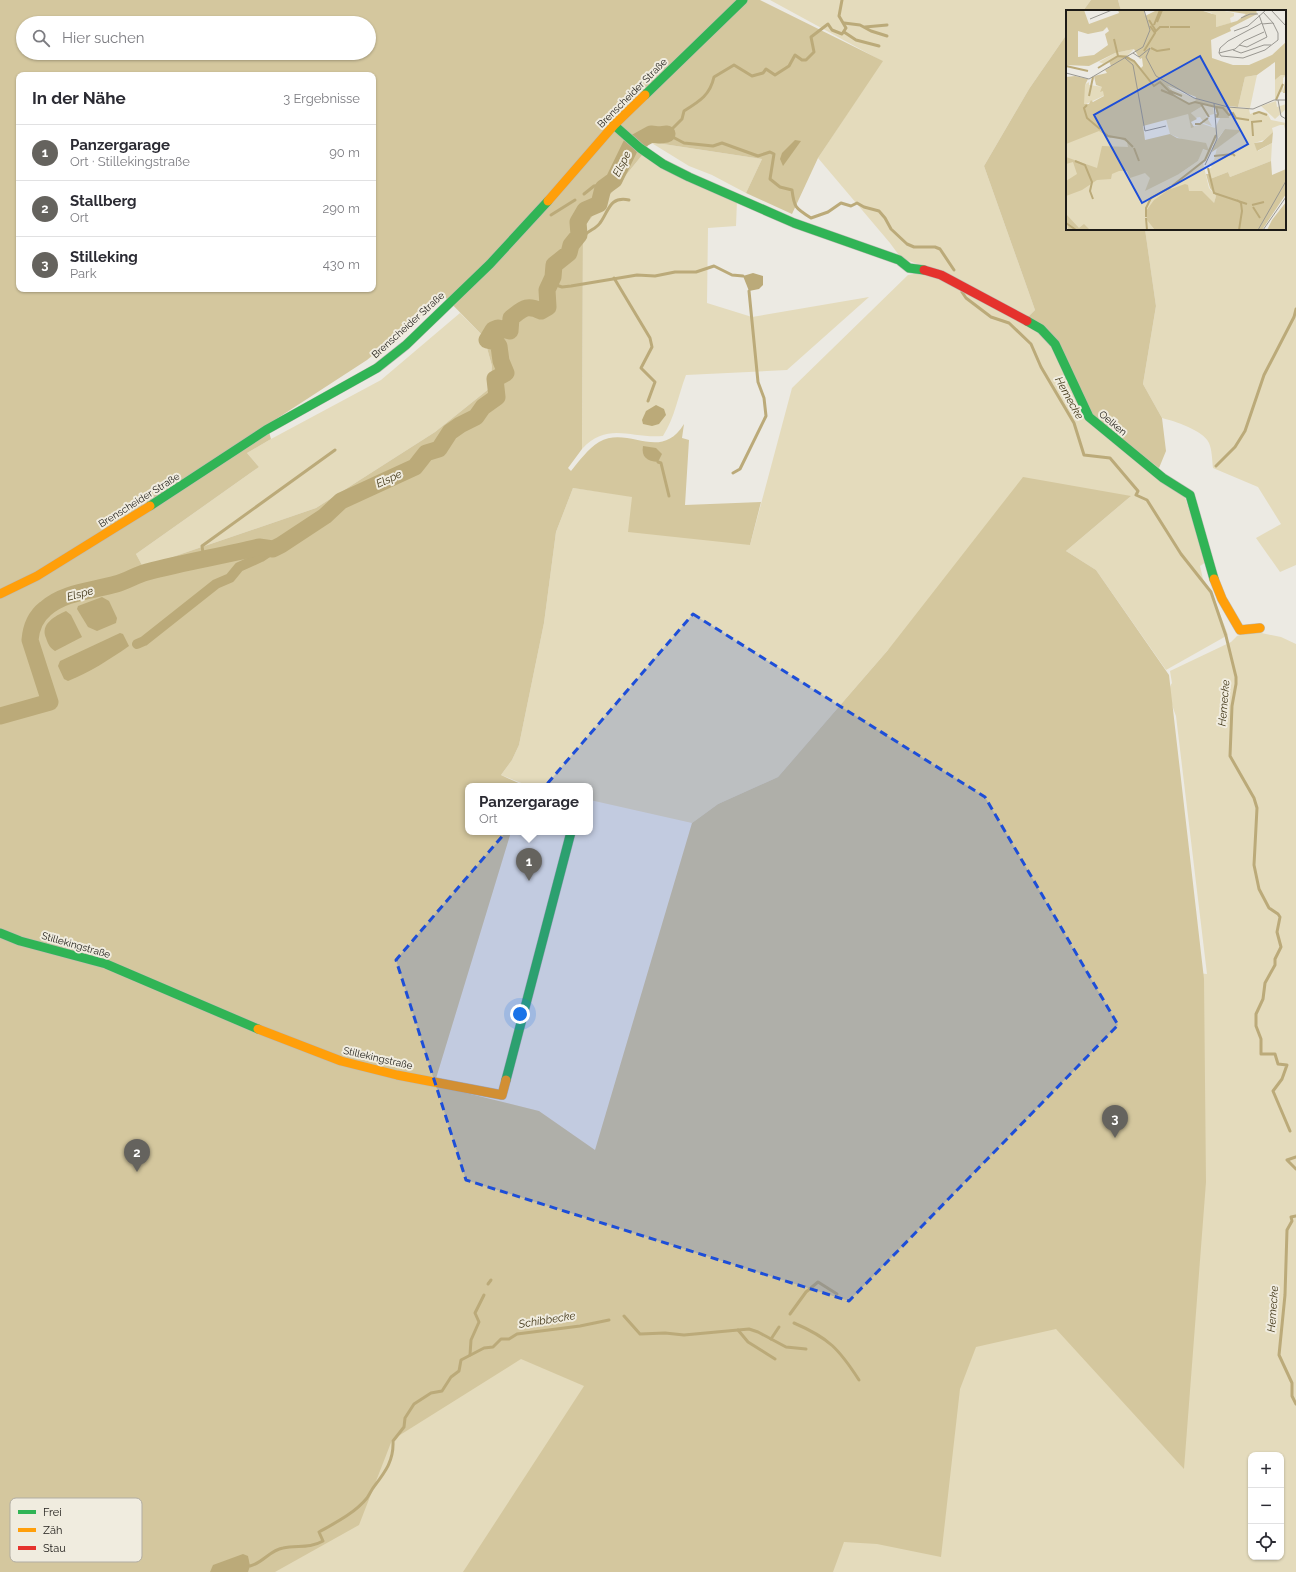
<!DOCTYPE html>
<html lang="de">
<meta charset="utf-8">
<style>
body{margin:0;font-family:Raleway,sans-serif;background:#f2f2f3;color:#2b2b33}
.controls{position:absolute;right:12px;bottom:12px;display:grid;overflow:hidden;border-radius:8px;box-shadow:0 1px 3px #0004}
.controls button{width:36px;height:36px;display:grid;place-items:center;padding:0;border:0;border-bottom:1px solid #e1e1e2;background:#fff;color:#2b2b33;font:20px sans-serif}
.you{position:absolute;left:520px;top:1014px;width:14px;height:14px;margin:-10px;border:3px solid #fff;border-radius:50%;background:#1a73e8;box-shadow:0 0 0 6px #1a73e833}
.badge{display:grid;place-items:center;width:26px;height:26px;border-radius:50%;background:#65635e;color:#fff;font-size:13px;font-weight:700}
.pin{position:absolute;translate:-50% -33px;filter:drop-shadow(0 1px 2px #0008)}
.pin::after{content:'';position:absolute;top:21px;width:14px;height:12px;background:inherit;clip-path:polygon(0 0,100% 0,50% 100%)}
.popup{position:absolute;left:465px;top:783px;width:128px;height:52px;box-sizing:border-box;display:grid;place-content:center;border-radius:8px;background:#fff;filter:drop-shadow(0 1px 3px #0005);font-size:13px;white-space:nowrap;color:#7c7c81}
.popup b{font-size:15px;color:#2b2b33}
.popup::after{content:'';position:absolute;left:50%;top:100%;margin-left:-8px;border:8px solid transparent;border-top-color:#fff}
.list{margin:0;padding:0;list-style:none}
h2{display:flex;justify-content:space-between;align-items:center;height:52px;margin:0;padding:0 16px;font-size:17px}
h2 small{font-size:13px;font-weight:400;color:#7c7c81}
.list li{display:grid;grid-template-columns:26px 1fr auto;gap:12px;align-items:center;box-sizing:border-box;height:56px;padding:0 16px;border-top:1px solid #e1e1e2}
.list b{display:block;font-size:15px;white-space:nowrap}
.list p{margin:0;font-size:13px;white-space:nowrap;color:#7c7c81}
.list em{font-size:13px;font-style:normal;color:#7c7c81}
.icon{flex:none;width:22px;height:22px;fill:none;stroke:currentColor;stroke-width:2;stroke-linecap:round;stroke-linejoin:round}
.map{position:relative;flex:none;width:1296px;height:1572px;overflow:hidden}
.search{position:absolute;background:#fff;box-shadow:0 1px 3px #0004;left:16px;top:16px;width:360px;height:44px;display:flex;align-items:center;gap:10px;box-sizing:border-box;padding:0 14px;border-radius:22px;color:#7c7c81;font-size:15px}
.panel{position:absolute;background:#fff;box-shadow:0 1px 3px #0004;left:16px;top:72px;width:360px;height:220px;border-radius:8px}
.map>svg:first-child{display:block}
.green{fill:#e4dbbc;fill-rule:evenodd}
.forest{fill:#d4c79e;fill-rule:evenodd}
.water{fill:#bbaa79}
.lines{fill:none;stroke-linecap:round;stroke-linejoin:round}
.stream{stroke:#bbaa79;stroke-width:3}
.canal{stroke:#bbaa79;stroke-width:10}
.river{stroke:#bbaa79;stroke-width:17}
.fast-casing{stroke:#bdbbb5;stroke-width:10}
.slow-casing{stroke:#bdbbb5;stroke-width:10}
.jam-casing{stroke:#bdbbb5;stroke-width:10}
.fast{stroke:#30b455;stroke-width:9}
.slow{stroke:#ff9f0a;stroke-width:9}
.jam{stroke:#e5322d;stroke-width:9}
.marked{fill:#1d4ed8;fill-opacity:0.2;stroke:#1d4ed8;stroke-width:3;stroke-dasharray:8 5;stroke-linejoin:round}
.labels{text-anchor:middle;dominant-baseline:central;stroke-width:4;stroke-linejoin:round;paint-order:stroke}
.street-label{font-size:10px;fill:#1d1b17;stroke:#f0ecdf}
.water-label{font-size:11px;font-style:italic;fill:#413617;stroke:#f0ecdf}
.inset-river{fill:none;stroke:#bbaa79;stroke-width:2}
.inset-road{fill:none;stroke:#999791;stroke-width:1}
.view{fill:#1d4ed8;fill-opacity:0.15;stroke:#1d4ed8;stroke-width:2}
.inset-edge{fill:none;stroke:#1d1b17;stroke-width:2}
.key{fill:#f0ecdf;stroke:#b1ada3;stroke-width:1}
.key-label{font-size:11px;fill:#1d1b17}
</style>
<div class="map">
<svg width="1296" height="1572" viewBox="0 0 1296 1572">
<rect width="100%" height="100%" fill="#eceae3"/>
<g class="green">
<path d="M 770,0 L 1091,0 L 1083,11 L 1067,11 L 1067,34 L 1029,89 L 984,166 L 1035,310 L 1026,319 L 942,273 L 901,258 L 890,243 L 818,158 L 882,61 Z"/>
<path d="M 1118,0 L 1296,0 L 1296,565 L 1280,572 L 1256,538 L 1281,524 L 1258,487 L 1213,468 C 1212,459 1212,450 1209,443 C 1203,430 1174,421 1162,418 L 1143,384 L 1156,306 L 1145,229 L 1285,229 L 1285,11 L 1121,11 Z"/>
<path d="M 650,142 L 762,159 L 746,193 L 712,175 L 689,166 Z"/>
<path d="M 643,154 L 737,200 L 736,226 L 708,228 L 707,303 L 752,317 L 869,297 L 787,370 L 686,375 C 678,396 675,417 663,436 C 631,439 608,421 582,449 L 583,228 Z"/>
<path d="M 926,272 L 1040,331 L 1052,345 L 1064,370 L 1184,494 L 1206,562 L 1200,566 L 1203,579 L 1212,593 L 1228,635 L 1166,670 L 1096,570 L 1066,551 L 1131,496 L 888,650 L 778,777 L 718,804 L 692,823 L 590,800 L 590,786 L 529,786 L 501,775 L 512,760 L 519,745 L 544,623 L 556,532 L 573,488 L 633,496 L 750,545 L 792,388 L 908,275 Z"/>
<path d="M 460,313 L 484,337 L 492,366 L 490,388 L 435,432 L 316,508 L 143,567 L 136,554 L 259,467 L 247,453 L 271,439 L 381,380 Z"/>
<path d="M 1252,631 L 1281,637 L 1296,644 L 1296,1572 L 127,1572 L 451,1231 L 965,945 L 1207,974 L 1176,716 C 1173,707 1166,691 1172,683 L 1170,671 L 1231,642 L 1237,636 ZM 1251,1455 L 1281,1455 L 1281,1557 L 1251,1557 Z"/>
</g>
<g class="forest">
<path d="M 0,0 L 760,0 L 883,61 L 818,158 L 792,214 L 746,193 L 762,159 L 650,142 L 643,154 L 583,228 L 582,439 L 582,449 L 568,468 L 571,471 C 579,461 588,449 599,442 C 629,425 660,463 684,424 L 682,438 L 689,440 L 685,505 L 761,502 L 750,545 L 628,532 L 632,497 L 573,488 L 556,532 L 544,623 L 519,745 L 512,760 L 501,775 L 525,786 L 468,786 L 468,832 L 511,832 L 434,1085 L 539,1111 L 595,1150 L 692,823 L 718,804 L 778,777 L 888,650 L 1023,477 L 1131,496 L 1066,551 L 1096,570 L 1169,675 L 1204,979 L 1206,1182 L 1184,1469 L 1056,1329 L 976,1347 L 960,1389 L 941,1557 L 877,1544 L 844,1542 L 833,1572 L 463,1572 L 584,1386 L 521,1359 L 392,1440 L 359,1525 L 275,1572 L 0,1572 ZM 23,23 L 369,23 L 369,53 L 23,53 ZM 19,75 L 373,75 L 373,289 L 19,289 ZM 444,296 L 484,337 L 492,366 L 490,388 L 435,432 L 316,508 L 143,567 L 136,554 L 259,467 L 247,453 L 271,439 L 267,425 L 367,360 Z"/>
<path d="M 1091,0 L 1118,0 L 1121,11 L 1083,11 Z"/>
<path d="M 1067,34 L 1067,229 L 1145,229 L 1156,306 L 1143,384 L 1162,418 L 1166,451 L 1159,468 L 1091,415 L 1049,331 L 1026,319 L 1035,310 L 984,166 L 1029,89 Z"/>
</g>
<g class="water">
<path d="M 795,140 L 801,141 L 783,166 L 780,159 L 782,153 Z"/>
<path d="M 753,273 L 763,276 L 763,285 L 759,289 L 749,291 L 743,276 Z"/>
<path d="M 656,405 L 664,409 L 666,415 L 659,424 L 652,426 L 643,424 L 642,420 L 646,411 Z"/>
<path d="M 643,446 L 656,448 L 662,454 L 658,462 C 647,461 641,457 643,446 Z"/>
<path d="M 102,597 L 109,601 L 117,618 L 116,623 L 97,631 L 88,627 L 77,609 L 78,606 Z"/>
<path d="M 66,611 L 71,615 L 82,637 L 55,651 C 50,648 48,644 46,638 C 40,624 55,616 66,611 Z"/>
<path d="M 120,633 L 123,634 L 129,646 C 109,660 90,672 68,681 L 64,679 L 58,666 L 60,661 Z"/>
<path d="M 243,1554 L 248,1556 L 250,1566 L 248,1572 L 210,1572 L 213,1565 Z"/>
</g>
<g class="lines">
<g class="stream">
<path d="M 842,0 L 839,16 L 846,28 L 842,34 L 832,30 L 828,24 L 811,37 L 814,52 L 806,60 L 802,60 L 795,55 L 789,66 L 775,75 L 766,69 L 763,73 L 752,76 L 734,65 L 714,77 C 710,95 700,101 684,111 L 682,119 L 667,134 L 684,143 L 713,146 L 722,143 L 758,156 L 770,152 L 774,154 L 770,179 L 780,187 L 792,190 C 794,207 795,208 811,218 L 828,212 L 841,203 L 851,206 L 857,203 L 864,207 L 879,211 L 885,218 L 891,229 L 907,244 L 914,247 L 935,247 L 940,249 L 954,270"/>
<path d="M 844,23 L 860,25 L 871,31 L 887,36"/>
<path d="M 865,27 L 887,25"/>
<path d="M 844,32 L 856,40 L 879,46"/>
<path d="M 584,194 L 594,186 L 601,185 L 603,188"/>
<path d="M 551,215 L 575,200"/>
<path d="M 569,253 C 579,249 579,242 585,235 C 589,230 596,229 600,223 C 609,211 609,196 629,200"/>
<path d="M 614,278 L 650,338 L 652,347 L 641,368 L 655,382 L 648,401"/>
<path d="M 550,283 L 562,287 L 571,286 L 637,275 L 655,276 L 675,272 L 696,272 L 714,266 L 732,275 L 743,276"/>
<path d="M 962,292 L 966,298 L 991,317 L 1009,323 L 1031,344 L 1041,367 L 1074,423 L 1084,455 L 1110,458 L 1138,491 L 1136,495 L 1147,500 L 1181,554 L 1211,592 L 1226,636 L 1236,677 L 1236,684 L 1232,706 L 1230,756 L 1254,798 L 1257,808 L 1254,865 L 1259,889 L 1269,908 L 1278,914 L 1280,917 L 1277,932 L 1281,947 L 1275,959 L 1275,965 L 1265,983 L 1263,999 L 1256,1014 L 1256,1026 L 1261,1039 L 1261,1054 L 1275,1054 L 1278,1064 L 1287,1065 L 1282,1079 L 1273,1091 L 1290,1131"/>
<path d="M 658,462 L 661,463 L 669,496"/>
<path d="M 1216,466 L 1235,447 L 1245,431 L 1264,375 L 1294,317 L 1296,309"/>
<path d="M 733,473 L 740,469 L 766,416 L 764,398 L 758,382 L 749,291"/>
<path d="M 204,560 L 202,546 L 335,450"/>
<path d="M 1296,1157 L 1287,1160 L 1296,1169"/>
<path d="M 1296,1216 L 1291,1217 L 1292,1221 L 1287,1230 L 1285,1295 L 1279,1355 L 1292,1383 L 1292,1396 L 1296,1404"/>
<path d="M 488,1284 L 491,1280"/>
<path d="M 790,1314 L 806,1292 L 818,1282 L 837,1294"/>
<path d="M 624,1316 L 640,1334 L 665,1333 L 684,1335 L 749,1329 L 758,1332 L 786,1347 L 806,1349"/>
<path d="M 794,1323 C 829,1338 839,1349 859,1380"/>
<path d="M 738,1330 L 748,1342 L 775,1359"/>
<path d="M 771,1339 L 779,1327"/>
<path d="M 470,1355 L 471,1340 L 479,1322 L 475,1313 L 484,1295"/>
<path d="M 250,1566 C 263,1563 270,1550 283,1548 C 298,1545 309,1549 323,1541 L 319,1532 C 335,1523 355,1513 367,1498 C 369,1495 371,1491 373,1488 C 385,1472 394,1461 393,1441 L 404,1427 L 405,1418 L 414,1404 L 431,1393 L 442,1391 L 451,1377 L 459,1371 L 461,1360 L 484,1348 L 493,1347 L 501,1339 L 509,1339 L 517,1334 L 580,1326 L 609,1320"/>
</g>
<path class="canal" d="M 137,644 L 144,641 L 216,584 L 230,578 L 239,567 L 261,557 L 273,549"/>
<path class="river" d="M 0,716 L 50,702 L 30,640 C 31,628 35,617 45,609 C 64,592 92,591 116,584 C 127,581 136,575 147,572 C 184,562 222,556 259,547 L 273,549 L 281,545 L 325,516 L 341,501 L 415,467 L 426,453 L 439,449 L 450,432 L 460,425 L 476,417 L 483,407 L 497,397 L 495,379 L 506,373 L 501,361 L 499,346 L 496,342 L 487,340 L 493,330 L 498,328 L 510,331 L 511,318 C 523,309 526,304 541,311 L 548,307 L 547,290 L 553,277 L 554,265 L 569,253 L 571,245 L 579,235 L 578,222 L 585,210 L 599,204 L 603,188 L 614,180 L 631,145 L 651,134 L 659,135 L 667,134"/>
<defs>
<g id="fast">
<path d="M 645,95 L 743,0"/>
<path d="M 614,125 L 640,148 L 663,164 L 689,177 L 794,223 L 899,260 L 909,268 L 924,270"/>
<path d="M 1027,321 L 1041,329 L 1055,344 L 1089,417 L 1163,478 L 1190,495 L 1214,579"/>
<path d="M 150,506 L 266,430 L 377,368 L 406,345 L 490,264 L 548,201"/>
<path d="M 0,933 L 20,941 L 106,964 L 258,1029"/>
<path d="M 506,1080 L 571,832"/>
</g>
<g id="slow">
<path d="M 548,201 L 614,125 L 645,95"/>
<path d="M 1214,579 L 1222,599 L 1240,630 L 1260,628"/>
<path d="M 0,594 L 37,576 L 150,506"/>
<path d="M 258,1029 L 341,1061 L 397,1075 L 502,1095 L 506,1080"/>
</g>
<path id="jam" d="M 924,270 L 941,275 L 1027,321"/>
</defs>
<use href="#fast" class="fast-casing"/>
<use href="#slow" class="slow-casing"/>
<use href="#jam" class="jam-casing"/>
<use href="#fast" class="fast"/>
<use href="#slow" class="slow"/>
<use href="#jam" class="jam"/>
</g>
<path class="marked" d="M 693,614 L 985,797 L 1118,1025 L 849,1301 L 466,1180 L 396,960 Z"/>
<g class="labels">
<g class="street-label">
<text transform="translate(632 93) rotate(-45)">Brenscheider Straße</text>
<text transform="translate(408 325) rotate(-42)">Brenscheider Straße</text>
<text transform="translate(1113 423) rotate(40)">Oelken</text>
<text transform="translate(139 500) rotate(-32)">Brenscheider Straße</text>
<text transform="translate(76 945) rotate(16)">Stillekingstraße</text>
<text transform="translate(378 1058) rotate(13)">Stillekingstraße</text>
</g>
<g class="water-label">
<text transform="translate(622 164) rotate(-63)">Elspe</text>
<text transform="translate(1069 398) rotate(61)">Hemecke</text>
<text transform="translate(389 479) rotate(-25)">Elspe</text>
<text transform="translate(80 594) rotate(-15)">Elspe</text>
<text transform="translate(1224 703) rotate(-85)">Hemecke</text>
<text transform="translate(1273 1309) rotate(-86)">Hemecke</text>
<text transform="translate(547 1320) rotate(-9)">Schibbecke</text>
</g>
</g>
<g transform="translate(1066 10)">
<rect width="220" height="220" fill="#eceae3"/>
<path d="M 134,0 L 154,0 L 168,3 L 168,6 L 164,8 L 165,13 L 150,17 L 146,3 ZM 68,39 L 62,45 L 54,45 L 38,54 L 33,52 L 49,43 ZM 191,65 L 184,98 L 172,97 L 179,67 ZM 215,65 L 220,65 L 217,68 L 217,82 L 214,82 L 209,90 L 209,70 ZM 23,72 L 23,75 L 52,79 L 18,95 L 18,75 ZM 101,76 L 130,89 L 129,92 L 126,94 L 111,87 ZM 210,91 L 211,97 L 220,94 L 220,99 L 209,109 L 195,96 ZM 140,94 L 147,96 L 148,104 L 140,106 L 146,116 L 138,113 L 134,107 L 129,108 L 125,103 ZM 163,97 L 183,99 L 184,104 L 193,101 L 201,103 L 205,110 L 220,113 L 220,123 L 218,115 L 214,115 L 206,118 L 207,122 L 198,130 L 188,133 L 192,141 L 206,133 L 205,151 L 164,167 L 162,162 L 144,169 L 143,159 L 146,157 L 143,154 L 148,150 L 151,138 L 176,120 L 159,119 L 146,136 L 144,145 L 137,153 L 143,178 L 150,186 L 148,193 L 90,220 L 0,220 L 0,114 L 32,114 L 68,123 L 106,147 L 113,164 L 132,151 L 136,139 L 142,141 L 104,124 L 100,109 L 122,103 L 125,117 L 137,114 L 149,118 L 154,108 L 163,108 Z" fill="#e4dbbc"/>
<path d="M 0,0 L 18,0 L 23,14 L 53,3 L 52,0 L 78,0 L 79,6 L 91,0 L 134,0 L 150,5 L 150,17 L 171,11 L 180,4 L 154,0 L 190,0 L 191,4 L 164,18 L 165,21 L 145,30 L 146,48 L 167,55 L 183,55 L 206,45 L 220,32 L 220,83 L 217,83 L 220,65 L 215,65 L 209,70 L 209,52 L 191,65 L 179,67 L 172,97 L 162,96 L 163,108 L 149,108 L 149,104 L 151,104 L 149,96 L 140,94 L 125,103 L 131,109 L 125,112 L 128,117 L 125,118 L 122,104 L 77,116 L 79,130 L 104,124 L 111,128 L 140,133 L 143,141 L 137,139 L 132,151 L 113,164 L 79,181 L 84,168 L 79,163 L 64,168 L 61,161 L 53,161 L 46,164 L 45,169 L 31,170 L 16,180 L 0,186 L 0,171 L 11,164 L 7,152 L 0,154 L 0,147 L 31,158 L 36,136 L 62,137 L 61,132 L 51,127 L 44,128 L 33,121 L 0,134 L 0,67 L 9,66 L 22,69 L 19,75 L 18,94 L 23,94 L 25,90 L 27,92 L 38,86 L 37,81 L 34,82 L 36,77 L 30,75 L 28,66 L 41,63 L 39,60 L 45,56 L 43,51 L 54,45 L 61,45 L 75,58 L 77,56 L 76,48 L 74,49 L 68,39 L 49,43 L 23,56 L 0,55 ZM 41,17 L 43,21 L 39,24 L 42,35 L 28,45 L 12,47 L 12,21 L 22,24 L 37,21 ZM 102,76 L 130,87 L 129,92 L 126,94 L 111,87 ZM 159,119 L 176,120 L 146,142 L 147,136 ZM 207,122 L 206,133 L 191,141 L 188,133 L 196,132 ZM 205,151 L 206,165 L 220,159 L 220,184 L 196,220 L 89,220 L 81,210 L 80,201 L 88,190 L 102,180 L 119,174 L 122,175 L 123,181 L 136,181 L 148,193 L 150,186 L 144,178 L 140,164 L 143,164 L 144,169 L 162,162 L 164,167 ZM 220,192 L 220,220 L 201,220 L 206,210 ZM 0,204 L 13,218 L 18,214 L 24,220 L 2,220 Z" fill="#d4c79e" fill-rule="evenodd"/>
<path class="inset-river" d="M 83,10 L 90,21 L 94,17 L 103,17M 91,12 L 96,0M 88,15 L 94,0M 104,17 L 124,17M 48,29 L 52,46M 85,38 L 91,41 L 104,39M 78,41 L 89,23 L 84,16M 0,56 L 22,61M 32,58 L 52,46 L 60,47 L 68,51 L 88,76 L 94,72 L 107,85 L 123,94 L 129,92 L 150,97M 95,80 L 107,85M 104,81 L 116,86M 23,86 L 27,67M 210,90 L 217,74M 135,94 L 143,107M 21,95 L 18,98 L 21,108 L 34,119M 187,104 L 193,102 L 201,105M 151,107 L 152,104 L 150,97 L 157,98 L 163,105 L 167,103 L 170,108 L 183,110M 129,114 L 134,114 L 142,108M 37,122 L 42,126 L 59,129 L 67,137M 187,126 L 186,112 L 196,111M 68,138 L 73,151M 148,146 L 167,144 L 169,146M 9,151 L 19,155 L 26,172 L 24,181 L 27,189M 142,158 L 148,183 L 181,194M 106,176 L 139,150 L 150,125M 171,190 L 175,193 L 176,201 L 173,220M 186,195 L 198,192M 187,197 L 194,208M 80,207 L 80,198 L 85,188 L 105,177M 80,208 L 81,220M 0,213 L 10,220"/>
<path class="inset-road" d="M 205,0 L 220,16M 197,2 L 208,14M 193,5 L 201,27M 175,8 L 184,4 L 192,4M 24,9 L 46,0M 168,21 L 182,16 L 200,0M 173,35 L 181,37 L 201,27M 167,40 L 175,43 L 198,35 L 205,35M 67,43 L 73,47 L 84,38 L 80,47 L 90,66 L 128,88 L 162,97 L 187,99 L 208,90 L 220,90M 153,43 L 155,46 L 177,48 L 199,40 L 212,30 L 212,23 L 207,13 L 196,14M 153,43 L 154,38 L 162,31 L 196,13M 153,43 L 169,39 L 178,31 L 198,22M 59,48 L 67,55 L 79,121 L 100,116M 0,63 L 23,69 L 77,37 L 84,20 L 78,0M 212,90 L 215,106 L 220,109M 139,155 L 151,129 L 148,93M 192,220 L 220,171M 197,220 L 220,187"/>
<path class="view" d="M 134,46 L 182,134 L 76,193 L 28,105 Z"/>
<rect width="220" height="220" class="inset-edge"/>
</g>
<rect x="10" y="1498" width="132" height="64" rx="6" class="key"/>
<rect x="18" y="1510" width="18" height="4" fill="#30b455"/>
<rect x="18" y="1528" width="18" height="4" fill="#ff9f0a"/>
<rect x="18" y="1546" width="18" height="4" fill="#e5322d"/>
<g class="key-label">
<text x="43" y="1516">Frei</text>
<text x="43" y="1534">Zäh</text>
<text x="43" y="1552">Stau</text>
</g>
</svg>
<div class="controls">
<button>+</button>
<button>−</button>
<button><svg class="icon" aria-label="locate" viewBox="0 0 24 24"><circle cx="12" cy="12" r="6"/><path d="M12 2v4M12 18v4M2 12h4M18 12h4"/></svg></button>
</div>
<div class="you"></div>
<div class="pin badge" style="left:529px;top:881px">1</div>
<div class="popup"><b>Panzergarage</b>Ort</div>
<div class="pin badge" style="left:137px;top:1172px">2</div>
<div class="pin badge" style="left:1115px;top:1138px">3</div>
<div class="search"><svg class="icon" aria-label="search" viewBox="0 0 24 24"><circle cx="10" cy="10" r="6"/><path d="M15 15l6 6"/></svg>Hier suchen</div>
<section class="panel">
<h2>In der Nähe<small>3 Ergebnisse</small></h2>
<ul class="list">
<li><span class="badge">1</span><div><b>Panzergarage</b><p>Ort · Stillekingstraße</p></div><em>90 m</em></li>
<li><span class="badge">2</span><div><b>Stallberg</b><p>Ort</p></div><em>290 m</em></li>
<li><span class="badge">3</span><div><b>Stilleking</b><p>Park</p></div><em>430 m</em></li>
</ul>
</section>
</div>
